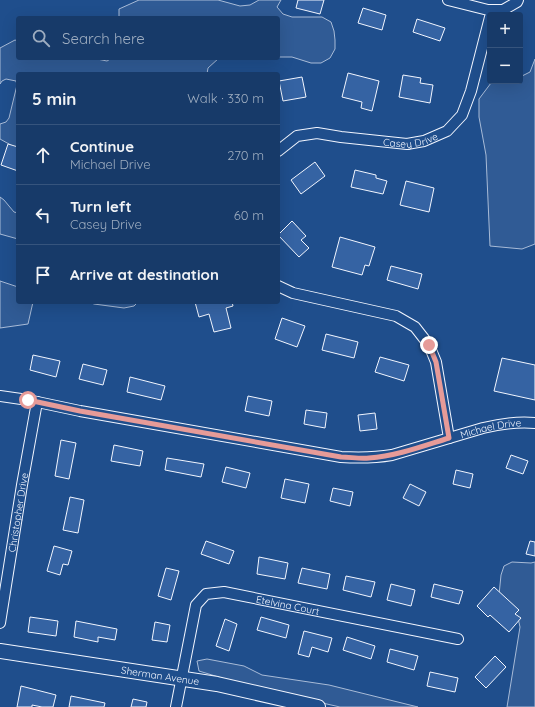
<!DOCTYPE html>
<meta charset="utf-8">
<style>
body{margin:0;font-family:Quicksand,sans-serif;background:#244571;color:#f1f3f6}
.controls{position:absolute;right:12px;top:12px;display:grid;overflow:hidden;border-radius:4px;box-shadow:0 4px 16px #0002}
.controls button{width:36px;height:36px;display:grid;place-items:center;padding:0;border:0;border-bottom:1px solid #36547d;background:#173a69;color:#f1f3f6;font:20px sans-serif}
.stop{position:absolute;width:12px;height:12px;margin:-9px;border:3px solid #e69b98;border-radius:50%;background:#fff}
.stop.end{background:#e69b98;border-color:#fff;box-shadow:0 1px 4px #0008}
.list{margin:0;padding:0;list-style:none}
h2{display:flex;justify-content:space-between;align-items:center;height:52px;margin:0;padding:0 16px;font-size:17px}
h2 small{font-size:13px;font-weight:400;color:#9eadc0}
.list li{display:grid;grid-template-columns:26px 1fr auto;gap:12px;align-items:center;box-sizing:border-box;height:60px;padding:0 16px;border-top:1px solid #36547d}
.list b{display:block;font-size:15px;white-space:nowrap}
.list p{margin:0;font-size:13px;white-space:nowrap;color:#9eadc0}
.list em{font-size:13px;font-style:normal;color:#9eadc0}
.icon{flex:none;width:22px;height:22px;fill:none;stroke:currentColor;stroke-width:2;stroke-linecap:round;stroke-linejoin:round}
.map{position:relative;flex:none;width:535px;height:707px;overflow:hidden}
.search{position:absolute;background:#173a69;box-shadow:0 4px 16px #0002;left:16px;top:16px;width:264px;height:44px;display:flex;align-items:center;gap:10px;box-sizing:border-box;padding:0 14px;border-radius:4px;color:#9eadc0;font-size:15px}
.panel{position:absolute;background:#173a69;box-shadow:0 4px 16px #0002;left:16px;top:72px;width:264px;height:232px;border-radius:4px}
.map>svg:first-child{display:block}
.built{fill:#305b95;stroke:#a8bbd7}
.building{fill:#3563a3;stroke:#f2f6ff}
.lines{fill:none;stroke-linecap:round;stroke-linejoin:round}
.street-casing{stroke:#f2f6ff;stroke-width:12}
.secondary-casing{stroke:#f2f6ff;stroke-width:16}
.street{stroke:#1f4e8c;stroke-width:10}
.secondary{stroke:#1f4e8c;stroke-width:14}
.route{stroke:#e69b98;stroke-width:5}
.labels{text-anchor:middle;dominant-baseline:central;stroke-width:3;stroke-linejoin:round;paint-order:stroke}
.street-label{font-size:10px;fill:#f2f6ff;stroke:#1f4e8c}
</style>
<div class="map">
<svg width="535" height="707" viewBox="0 0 535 707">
<rect width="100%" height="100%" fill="#1f4e8c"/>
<g class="built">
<path d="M 139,0 L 218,0 L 240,6 L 250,5 L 259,0 L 281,0 L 277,7 L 283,14 L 292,17 L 322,17 L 331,22 L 334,31 L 335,40 L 335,49 L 330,58 L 321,63 L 311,63 L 292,57 L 278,57 L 278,18 L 119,18 L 119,9 Z"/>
<path d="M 15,40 L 18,41 L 18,58 L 92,58 L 107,61 L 112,58 L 219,58 L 208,68 L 207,74 L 18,74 L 18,149 L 0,139 L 0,124 L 6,122 L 9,118 L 17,85 L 16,81 L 6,79 L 2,81 L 0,84 L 0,48 Z"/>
<path d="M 535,59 L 535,244 L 522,249 L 490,246 L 486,155 L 479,117 L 479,99 L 491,83 L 506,81 L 520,81 L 520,77 L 530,72 Z"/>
<path d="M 0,197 L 4,200 L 14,212 L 18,213 L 18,239 L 0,234 Z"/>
<path d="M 0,281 L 18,287 L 18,302 L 33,302 L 28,324 L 0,328 Z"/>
<path d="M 89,302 L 138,302 L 134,306 L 124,308 L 94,304 Z"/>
<path d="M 512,562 L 531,563 L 535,562 L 535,707 L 507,707 L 520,627 L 518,618 L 499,595 L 501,575 L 504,566 Z"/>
<path d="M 207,659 L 244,666 L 262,675 L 329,685 L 418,707 L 340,707 L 248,686 L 199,671 L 197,661 Z"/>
</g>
<g class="building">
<path d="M 298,0 L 324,0 L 320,14 L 296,8 Z"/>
<path d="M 363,8 L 386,15 L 382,30 L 358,23 Z"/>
<path d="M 417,19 L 445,28 L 440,41 L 413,32 Z"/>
<path d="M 348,73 L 379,81 L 372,111 L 361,108 L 362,102 L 342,97 Z"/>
<path d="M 403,75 L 421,78 L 420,83 L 433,85 L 430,103 L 399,97 Z"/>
<path d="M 302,77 L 306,97 L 283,101 L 279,81 Z"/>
<path d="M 8,144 L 18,147 L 18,171 L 1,165 Z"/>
<path d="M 315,162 L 325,176 L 301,194 L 291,180 Z"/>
<path d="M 355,170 L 376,175 L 376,178 L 387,181 L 383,194 L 351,187 Z"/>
<path d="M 406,181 L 434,188 L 429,212 L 400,205 Z"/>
<path d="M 292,221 L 306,236 L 301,240 L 309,248 L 299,257 L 278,235 Z"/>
<path d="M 340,237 L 375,247 L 369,266 L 365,265 L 362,275 L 332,267 Z"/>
<path d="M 391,266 L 422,274 L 418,289 L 387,280 Z"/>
<path d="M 195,302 L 232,302 L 233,306 L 226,308 L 231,328 L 214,332 L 209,314 L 199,317 Z"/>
<path d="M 282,318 L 305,326 L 297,347 L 275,339 Z"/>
<path d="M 326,334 L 358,342 L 354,358 L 322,350 Z"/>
<path d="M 33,355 L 60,361 L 56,377 L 30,370 Z"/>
<path d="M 380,357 L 409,365 L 404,381 L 375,372 Z"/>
<path d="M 502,358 L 535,365 L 535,400 L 494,391 Z"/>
<path d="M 83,364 L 107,370 L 103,385 L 79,379 Z"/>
<path d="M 130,377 L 165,386 L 161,400 L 127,392 Z"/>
<path d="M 248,396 L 272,401 L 269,416 L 245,411 Z"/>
<path d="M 306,410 L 327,413 L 325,428 L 304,424 Z"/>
<path d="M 375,413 L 377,429 L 360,431 L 358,415 Z"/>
<path d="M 61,440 L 76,443 L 69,479 L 55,476 Z"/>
<path d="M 114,445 L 143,451 L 140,466 L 111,461 Z"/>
<path d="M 511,455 L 528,461 L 523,474 L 506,468 Z"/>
<path d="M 167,458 L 204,464 L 201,477 L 165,470 Z"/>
<path d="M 226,467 L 250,473 L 246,488 L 222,482 Z"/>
<path d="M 456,470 L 473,474 L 470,488 L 453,484 Z"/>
<path d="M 285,479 L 309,484 L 305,503 L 281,498 Z"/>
<path d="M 410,484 L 426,492 L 419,506 L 403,498 Z"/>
<path d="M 333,488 L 353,492 L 350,506 L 330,501 Z"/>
<path d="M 70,497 L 84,500 L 78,533 L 63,530 Z"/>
<path d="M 206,541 L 234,551 L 229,564 L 201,554 Z"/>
<path d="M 530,541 L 535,542 L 535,556 L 526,554 Z"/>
<path d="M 54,546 L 72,551 L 68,565 L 63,564 L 60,575 L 47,571 Z"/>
<path d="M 259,557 L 288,563 L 285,579 L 257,574 Z"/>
<path d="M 166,568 L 179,571 L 171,600 L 158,596 Z"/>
<path d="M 302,568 L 330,574 L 327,589 L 298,583 Z"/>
<path d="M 346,576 L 375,582 L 371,597 L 343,590 Z"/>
<path d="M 391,584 L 415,590 L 411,606 L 387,600 Z"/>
<path d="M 434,584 L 463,591 L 459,604 L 431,597 Z"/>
<path d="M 494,587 L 519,610 L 515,614 L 521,618 L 509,632 L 490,615 L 488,617 L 477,606 Z"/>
<path d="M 30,617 L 58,621 L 56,636 L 28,632 Z"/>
<path d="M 261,617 L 289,625 L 286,638 L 257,630 Z"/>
<path d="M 225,619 L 237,624 L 229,651 L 216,646 Z"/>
<path d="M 76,621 L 117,629 L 115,640 L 98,637 L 98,642 L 74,637 Z"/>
<path d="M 155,622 L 170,625 L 167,642 L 152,640 Z"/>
<path d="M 304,631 L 332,638 L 328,652 L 312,647 L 309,657 L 298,654 Z"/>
<path d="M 347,637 L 375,646 L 371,659 L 343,650 Z"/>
<path d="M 390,649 L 418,656 L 414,670 L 387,662 Z"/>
<path d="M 495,656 L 506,667 L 486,688 L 475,677 Z"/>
<path d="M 430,672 L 458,678 L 455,692 L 427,686 Z"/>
<path d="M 21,686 L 56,695 L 53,707 L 42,707 L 32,705 L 32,707 L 17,707 Z"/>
<path d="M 71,696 L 105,703 L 104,707 L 69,707 Z"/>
<path d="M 133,699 L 147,702 L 146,707 L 131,707 Z"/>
</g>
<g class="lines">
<defs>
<g id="street">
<path d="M 448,0 L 488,10 L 503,10 L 517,2 L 518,0"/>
<path id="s1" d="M 278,151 L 297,136 L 317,133 L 341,137 L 407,144 L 424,141 L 447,131 L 462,115 L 471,91 L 490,17"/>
<path d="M 278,286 L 293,293 L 396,316 L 415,327 L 429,345 L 436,362 L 449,438"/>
<path id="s2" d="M 0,396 L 28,400 L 80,411 L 341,457 C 359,458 374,458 392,455 L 483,428 C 500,424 518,421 535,423"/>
<path id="s3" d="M 0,623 L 22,485 L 37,402"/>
<path id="s4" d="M 176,707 L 196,605 L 206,594 L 224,592 L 458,639"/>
</g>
<g id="secondary">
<path id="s5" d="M 0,651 L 217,684 L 318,707"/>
</g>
</defs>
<use href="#street" class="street-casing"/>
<use href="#secondary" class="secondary-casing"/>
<use href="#street" class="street"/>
<use href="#secondary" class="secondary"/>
</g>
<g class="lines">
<path class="route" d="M 28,400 L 80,411 L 341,457 C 350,457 360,459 369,458 C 397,456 423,446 449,438 L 436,362 L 429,345"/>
</g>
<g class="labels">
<g class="street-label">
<text stroke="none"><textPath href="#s1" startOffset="139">Casey Drive</textPath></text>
<text stroke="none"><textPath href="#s2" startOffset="500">Michael Drive</textPath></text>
<text stroke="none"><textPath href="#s3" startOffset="112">Christopher Drive</textPath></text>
<text stroke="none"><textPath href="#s4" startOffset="202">Etelvina Court</textPath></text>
<text stroke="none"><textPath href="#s5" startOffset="162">Sherman Avenue</textPath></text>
</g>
</g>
</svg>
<div class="controls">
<button>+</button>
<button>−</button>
</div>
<div class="stop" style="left:28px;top:400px"></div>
<div class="stop end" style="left:429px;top:345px"></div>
<div class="search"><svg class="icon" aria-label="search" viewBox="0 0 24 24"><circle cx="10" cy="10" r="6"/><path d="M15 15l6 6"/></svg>Search here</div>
<section class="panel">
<h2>5 min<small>Walk · 330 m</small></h2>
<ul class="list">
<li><svg class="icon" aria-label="ahead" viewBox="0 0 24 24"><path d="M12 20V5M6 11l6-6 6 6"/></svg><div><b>Continue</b><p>Michael Drive</p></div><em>270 m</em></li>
<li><svg class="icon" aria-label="left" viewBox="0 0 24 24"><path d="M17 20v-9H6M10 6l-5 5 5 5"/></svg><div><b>Turn left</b><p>Casey Drive</p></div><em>60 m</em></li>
<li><svg class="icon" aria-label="arrive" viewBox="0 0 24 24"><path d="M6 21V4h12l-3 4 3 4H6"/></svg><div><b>Arrive at destination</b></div></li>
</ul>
</section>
</div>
